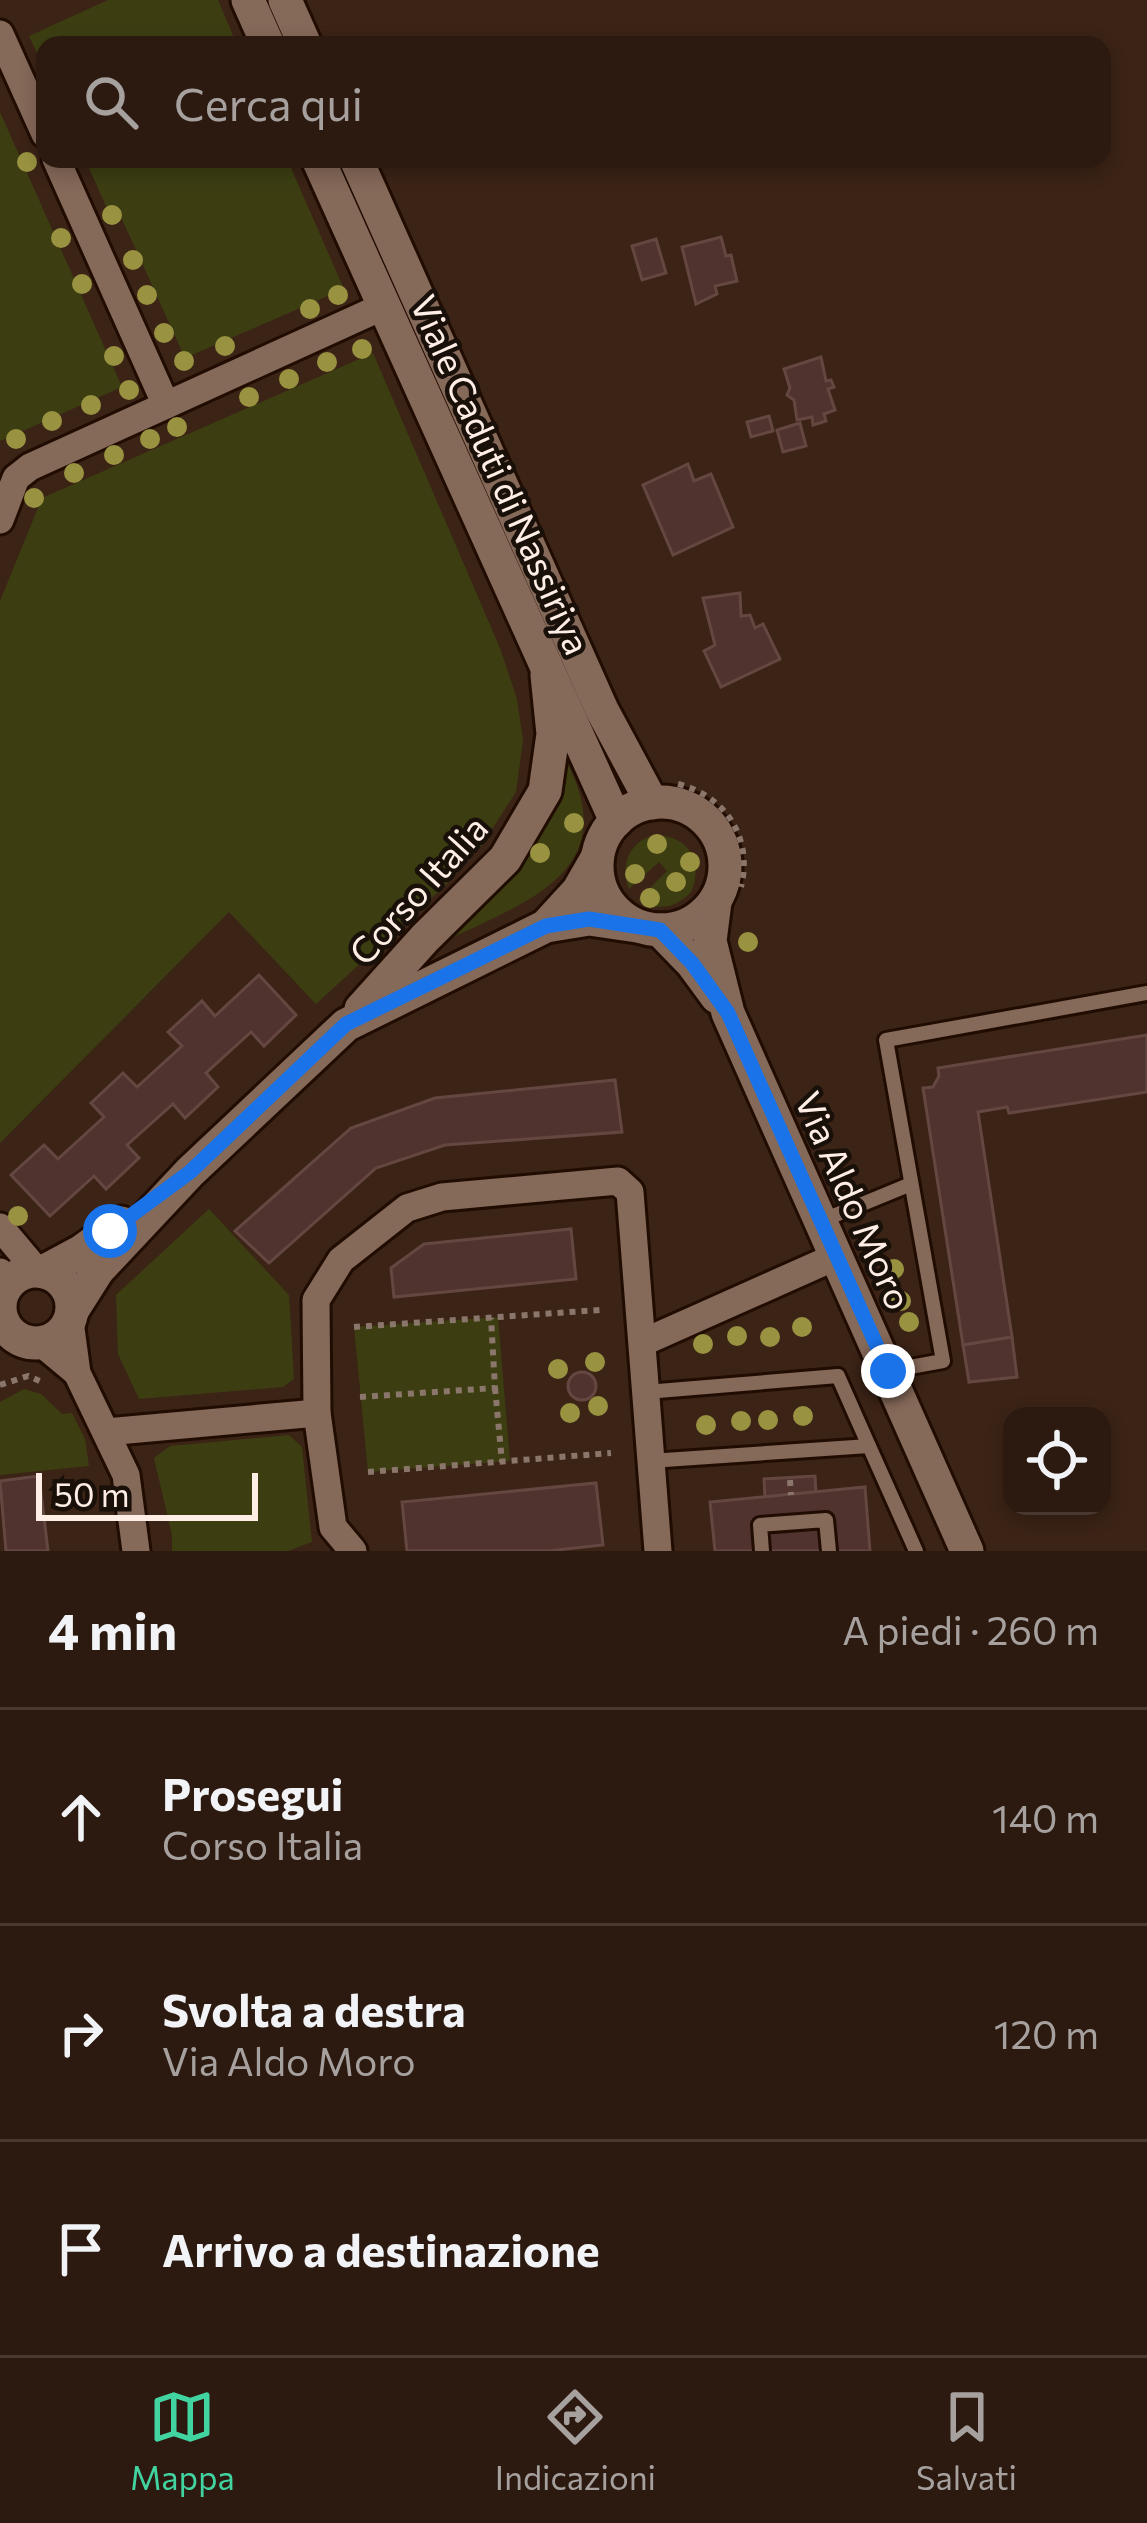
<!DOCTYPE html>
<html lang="it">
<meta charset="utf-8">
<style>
body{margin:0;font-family:Commissioner,sans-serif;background:#342319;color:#f1f3f6}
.controls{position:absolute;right:36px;bottom:36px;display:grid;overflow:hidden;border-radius:24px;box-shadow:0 6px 18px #0003}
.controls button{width:108px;height:108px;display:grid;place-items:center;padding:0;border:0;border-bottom:3px solid #483830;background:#2c1a10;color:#f1f3f6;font:60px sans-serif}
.scale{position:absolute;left:36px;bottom:30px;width:222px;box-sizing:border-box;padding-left:12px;border:6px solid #feeee5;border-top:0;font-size:33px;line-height:42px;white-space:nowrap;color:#feeee5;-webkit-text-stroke:9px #1a100a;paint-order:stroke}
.stop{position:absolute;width:36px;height:36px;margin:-27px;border:9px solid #1a73e8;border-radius:50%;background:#fff}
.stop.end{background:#1a73e8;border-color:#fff;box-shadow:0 3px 12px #0008}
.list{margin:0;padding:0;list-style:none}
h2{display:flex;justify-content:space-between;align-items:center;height:156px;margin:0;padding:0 48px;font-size:51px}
h2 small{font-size:39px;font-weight:400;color:#a6a19f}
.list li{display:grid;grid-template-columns:78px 1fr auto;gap:36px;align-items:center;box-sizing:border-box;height:216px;padding:0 48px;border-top:3px solid #483830}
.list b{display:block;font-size:45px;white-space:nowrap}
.list p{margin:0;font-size:39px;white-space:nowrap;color:#a6a19f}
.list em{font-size:39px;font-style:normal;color:#a6a19f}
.icon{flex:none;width:66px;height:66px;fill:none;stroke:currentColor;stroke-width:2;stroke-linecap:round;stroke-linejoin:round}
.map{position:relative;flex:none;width:1147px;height:1551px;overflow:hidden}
.search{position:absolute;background:#2c1a10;box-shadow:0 6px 18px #0003;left:36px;right:36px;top:36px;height:132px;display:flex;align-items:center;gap:30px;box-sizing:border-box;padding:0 42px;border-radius:24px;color:#a6a19f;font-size:45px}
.sheet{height:804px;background:#2c1a10}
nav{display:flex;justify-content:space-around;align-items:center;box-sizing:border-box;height:168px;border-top:3px solid #483830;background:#2c1a10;font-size:33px;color:#a6a19f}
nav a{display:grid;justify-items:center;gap:6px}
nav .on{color:#41d4a1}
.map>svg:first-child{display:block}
.green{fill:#3c3e12}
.building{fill:#50332e;stroke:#654742;stroke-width:3}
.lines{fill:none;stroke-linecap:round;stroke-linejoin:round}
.service-casing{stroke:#210c02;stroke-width:20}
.minor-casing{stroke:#210c02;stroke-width:33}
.tertiary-casing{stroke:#210c02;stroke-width:39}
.secondary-casing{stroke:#210c02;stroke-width:39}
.path{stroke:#8b766b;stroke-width:6;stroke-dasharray:6 6;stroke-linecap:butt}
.service{stroke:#856959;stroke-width:14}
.minor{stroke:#856959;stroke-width:27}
.tertiary{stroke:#856959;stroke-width:33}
.secondary{stroke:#856959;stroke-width:33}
.tree{fill:#999341}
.route{stroke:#1a73e8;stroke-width:15}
.labels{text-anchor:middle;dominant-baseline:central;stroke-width:9;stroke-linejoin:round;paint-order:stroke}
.street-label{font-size:36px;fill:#feeee5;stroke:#1a100a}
</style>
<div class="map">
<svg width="1147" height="1551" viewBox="0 0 1147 1551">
<rect width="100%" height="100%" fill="#3b2316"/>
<g class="green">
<path d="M 108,0 L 218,0 L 237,45 L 45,45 L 45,70 L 29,36 Z"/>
<path d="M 0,112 L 122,387 L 0,441 Z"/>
<path d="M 85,159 L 287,159 L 344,289 L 185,358 L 117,208 L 108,211 Z"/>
<path d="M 373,353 L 500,648 L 517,699 L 523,740 L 516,792 L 482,845 L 446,885 L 316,1004 L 229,912 L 0,1143 L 0,601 L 42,498 Z"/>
<path d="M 566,761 C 626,873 521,904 439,944 C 511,885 538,850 566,761 Z"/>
<path d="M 653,835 C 687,834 705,861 691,892 C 675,909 658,911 638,900 L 667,871 L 659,862 L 629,889 C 620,865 628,844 653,835 Z"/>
<path d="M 209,1209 L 289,1295 L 294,1379 L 283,1387 L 139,1399 L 118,1354 L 116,1295 Z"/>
<path d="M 498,1317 L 510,1461 L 368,1472 L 354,1327 Z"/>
<path d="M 24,1389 L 41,1394 L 62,1414 L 72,1413 L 85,1439 L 89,1466 L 0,1475 L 0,1402 Z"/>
<path d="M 289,1435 L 302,1447 L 312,1542 L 288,1551 L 172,1551 L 172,1535 L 154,1458 L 170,1446 Z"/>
</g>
<g class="building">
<path d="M 721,237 L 726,256 L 731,255 L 737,281 L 715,286 L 717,294 L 696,304 L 682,247 Z"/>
<path d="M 656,239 L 666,273 L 642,280 L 632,246 Z"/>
<path d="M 821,357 L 826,381 L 831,380 L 834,387 L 828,389 L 835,410 L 824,414 L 826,421 L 813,425 L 812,417 L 797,420 L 794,400 L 787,395 L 790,388 L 784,369 Z"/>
<path d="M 769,416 L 773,431 L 751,437 L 747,422 Z"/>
<path d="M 800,423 L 806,446 L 783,452 L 777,430 Z"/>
<path d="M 688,464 L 694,481 L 711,474 L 733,527 L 673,555 L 643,485 Z"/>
<path d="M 740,593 L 741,616 L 750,615 L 755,628 L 763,624 L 780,659 L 721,687 L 704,651 L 715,645 L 703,598 Z"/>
<path d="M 259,975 L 296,1015 L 264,1046 L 251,1032 L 206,1073 L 218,1087 L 185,1118 L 173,1104 L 127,1145 L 139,1158 L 106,1189 L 94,1176 L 50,1216 L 11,1175 L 44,1145 L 58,1159 L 104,1117 L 91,1103 L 123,1073 L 137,1087 L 182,1046 L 168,1032 L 202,1001 L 215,1016 Z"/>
<path d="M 1147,1035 L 1147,1092 L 1009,1113 L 1007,1107 L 978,1112 L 1012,1337 L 963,1345 L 923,1088 L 933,1087 L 939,1076 L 938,1068 Z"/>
<path d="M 615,1080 L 622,1132 L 445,1145 L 376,1168 L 269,1263 L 235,1231 L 351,1128 L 435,1098 Z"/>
<path d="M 571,1229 L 576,1279 L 394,1297 L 391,1268 L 424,1244 Z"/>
<path d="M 1012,1337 L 1017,1377 L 969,1382 L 963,1345 Z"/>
<circle cx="582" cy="1386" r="14"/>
<path d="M 39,1476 L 48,1551 L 6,1551 L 0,1481 Z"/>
<path d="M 815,1476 L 816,1493 L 765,1497 L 764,1479 Z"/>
<path d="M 596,1483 L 603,1545 L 548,1551 L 407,1551 L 402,1502 Z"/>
<path d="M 865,1487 L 870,1551 L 715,1551 L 710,1502 Z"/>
</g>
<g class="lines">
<defs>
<g id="service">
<path d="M 821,1221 L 911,1184"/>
<path d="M 888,1371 L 943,1361 L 886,1040 L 1147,993"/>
<path d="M 646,1392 L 838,1376 L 869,1446 L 650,1461"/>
<path d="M 869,1446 L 916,1551"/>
<path d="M 762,1551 L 760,1525 L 826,1520 L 829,1551"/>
</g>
<g id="minor">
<path d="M 0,34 L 45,134"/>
<path d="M 56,159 L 166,405"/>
<path d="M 0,520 L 16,478 L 30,467 L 384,306"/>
<path d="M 0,1227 L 37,1271"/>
<path d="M 0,1272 L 4,1290"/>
<path d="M 70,1321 L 77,1373 L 126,1475 L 136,1551"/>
<path d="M 644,1342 L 837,1256"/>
<path d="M 41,1343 L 77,1373"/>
<path d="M 106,1432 L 317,1413"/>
<path d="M 353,1551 L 333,1527 L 317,1413 L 316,1300 L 341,1260 L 407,1208 L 442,1197 L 618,1181 L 630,1192 L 658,1551"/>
</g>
<g id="tertiary">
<path d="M 546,926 L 578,891 L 597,858"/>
<path d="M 361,1009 L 425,938 L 505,859 L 545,791 L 553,734 L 547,675"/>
<circle cx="36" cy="1307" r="36"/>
<path d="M 43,1272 L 82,1251 L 121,1223"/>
<path d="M 72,1311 L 98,1270 L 190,1172 L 346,1025 L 546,926 L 589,919 L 637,926"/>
</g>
<g id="secondary">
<path d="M 248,0 L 268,45"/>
<path d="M 285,0 L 305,45"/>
<path d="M 318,159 L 616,821"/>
<path d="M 356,159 L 602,710 L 652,803"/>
<circle cx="661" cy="866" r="64"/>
<path d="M 715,902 L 710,941 L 728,1013 L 967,1551"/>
<path d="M 660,930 L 692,963 L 717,997"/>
</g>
</defs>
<use href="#service" class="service-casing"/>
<use href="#minor" class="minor-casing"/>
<use href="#tertiary" class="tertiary-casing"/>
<use href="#secondary" class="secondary-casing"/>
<g class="path">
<path d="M 678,784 C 726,796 753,838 741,887"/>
<path d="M 354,1327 L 600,1310"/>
<path d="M 0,1385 L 28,1376 L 42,1382"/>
<path d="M 495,1388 L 502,1462"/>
<path d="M 360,1397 L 495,1388 L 491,1318"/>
<path d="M 368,1472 L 611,1453"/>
<path d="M 790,1480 L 791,1495"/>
</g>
<use href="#service" class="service"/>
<use href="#minor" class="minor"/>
<use href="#tertiary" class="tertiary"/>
<use href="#secondary" class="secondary"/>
</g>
<g class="tree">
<circle cx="27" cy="162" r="10"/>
<circle cx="112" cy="215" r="10"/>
<circle cx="61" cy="238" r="10"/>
<circle cx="133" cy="260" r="10"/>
<circle cx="82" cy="284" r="10"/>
<circle cx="147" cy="295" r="10"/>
<circle cx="338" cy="295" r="10"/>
<circle cx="310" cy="309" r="10"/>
<circle cx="164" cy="333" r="10"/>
<circle cx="225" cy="346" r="10"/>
<circle cx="362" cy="349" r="10"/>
<circle cx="114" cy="356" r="10"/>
<circle cx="184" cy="361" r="10"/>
<circle cx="327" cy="362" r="10"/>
<circle cx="289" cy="379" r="10"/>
<circle cx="129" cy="390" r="10"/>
<circle cx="249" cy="397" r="10"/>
<circle cx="91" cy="405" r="10"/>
<circle cx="52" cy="421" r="10"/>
<circle cx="177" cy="427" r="10"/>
<circle cx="16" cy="439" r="10"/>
<circle cx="150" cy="439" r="10"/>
<circle cx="114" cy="455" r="10"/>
<circle cx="74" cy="473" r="10"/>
<circle cx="34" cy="498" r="10"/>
<circle cx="574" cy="823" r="10"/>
<circle cx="657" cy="844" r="10"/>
<circle cx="540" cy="853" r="10"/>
<circle cx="690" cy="862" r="10"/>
<circle cx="635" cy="874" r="10"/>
<circle cx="676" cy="882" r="10"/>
<circle cx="650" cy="898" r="10"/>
<circle cx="748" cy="942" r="10"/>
<circle cx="18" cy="1216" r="10"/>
<circle cx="894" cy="1269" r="10"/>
<circle cx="901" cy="1301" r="10"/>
<circle cx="909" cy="1322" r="10"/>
<circle cx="802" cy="1327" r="10"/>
<circle cx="737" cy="1336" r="10"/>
<circle cx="770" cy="1337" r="10"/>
<circle cx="703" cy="1344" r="10"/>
<circle cx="595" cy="1362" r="10"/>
<circle cx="558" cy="1369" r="10"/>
<circle cx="598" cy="1406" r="10"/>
<circle cx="570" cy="1413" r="10"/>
<circle cx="803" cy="1416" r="10"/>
<circle cx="768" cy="1420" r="10"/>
<circle cx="741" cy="1421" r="10"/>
<circle cx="706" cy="1425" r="10"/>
</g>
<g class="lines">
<path class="route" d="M 110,1231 L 190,1172 L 346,1024 L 546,926 L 589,919 L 660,930 L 692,963 L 728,1013 L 888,1371"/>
</g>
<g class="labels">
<g class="street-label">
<text transform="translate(502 474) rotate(66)">Viale Caduti di Nassiriya</text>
<text transform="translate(417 889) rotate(-48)">Corso Italia</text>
<text transform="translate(855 1200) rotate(66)">Via Aldo Moro</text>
</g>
</g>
</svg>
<div class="controls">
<button><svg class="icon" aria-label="locate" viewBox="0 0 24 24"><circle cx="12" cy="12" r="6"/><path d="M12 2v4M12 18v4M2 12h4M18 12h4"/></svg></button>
</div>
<div class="scale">50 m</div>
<div class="stop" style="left:110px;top:1231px"></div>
<div class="stop end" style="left:888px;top:1371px"></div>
<div class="search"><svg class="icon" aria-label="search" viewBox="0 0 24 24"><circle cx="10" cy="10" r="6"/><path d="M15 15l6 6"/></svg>Cerca qui</div>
</div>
<section class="sheet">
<h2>4 min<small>A piedi · 260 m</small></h2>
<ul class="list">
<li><svg class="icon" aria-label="ahead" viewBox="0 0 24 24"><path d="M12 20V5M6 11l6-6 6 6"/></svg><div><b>Prosegui</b><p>Corso Italia</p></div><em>140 m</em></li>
<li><svg class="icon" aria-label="right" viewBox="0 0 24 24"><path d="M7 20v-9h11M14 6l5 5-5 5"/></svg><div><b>Svolta a destra</b><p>Via Aldo Moro</p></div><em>120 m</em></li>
<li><svg class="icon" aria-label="arrive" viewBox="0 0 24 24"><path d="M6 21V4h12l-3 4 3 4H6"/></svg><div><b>Arrivo a destinazione</b></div></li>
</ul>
</section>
<nav>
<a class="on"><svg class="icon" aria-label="map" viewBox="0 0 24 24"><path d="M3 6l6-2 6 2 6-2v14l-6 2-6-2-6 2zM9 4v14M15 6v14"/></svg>Mappa</a>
<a><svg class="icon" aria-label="directions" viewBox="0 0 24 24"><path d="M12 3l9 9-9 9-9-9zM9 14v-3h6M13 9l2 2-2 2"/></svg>Indicazioni</a>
<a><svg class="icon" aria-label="saved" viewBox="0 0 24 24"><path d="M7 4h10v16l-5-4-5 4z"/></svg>Salvati</a>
</nav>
